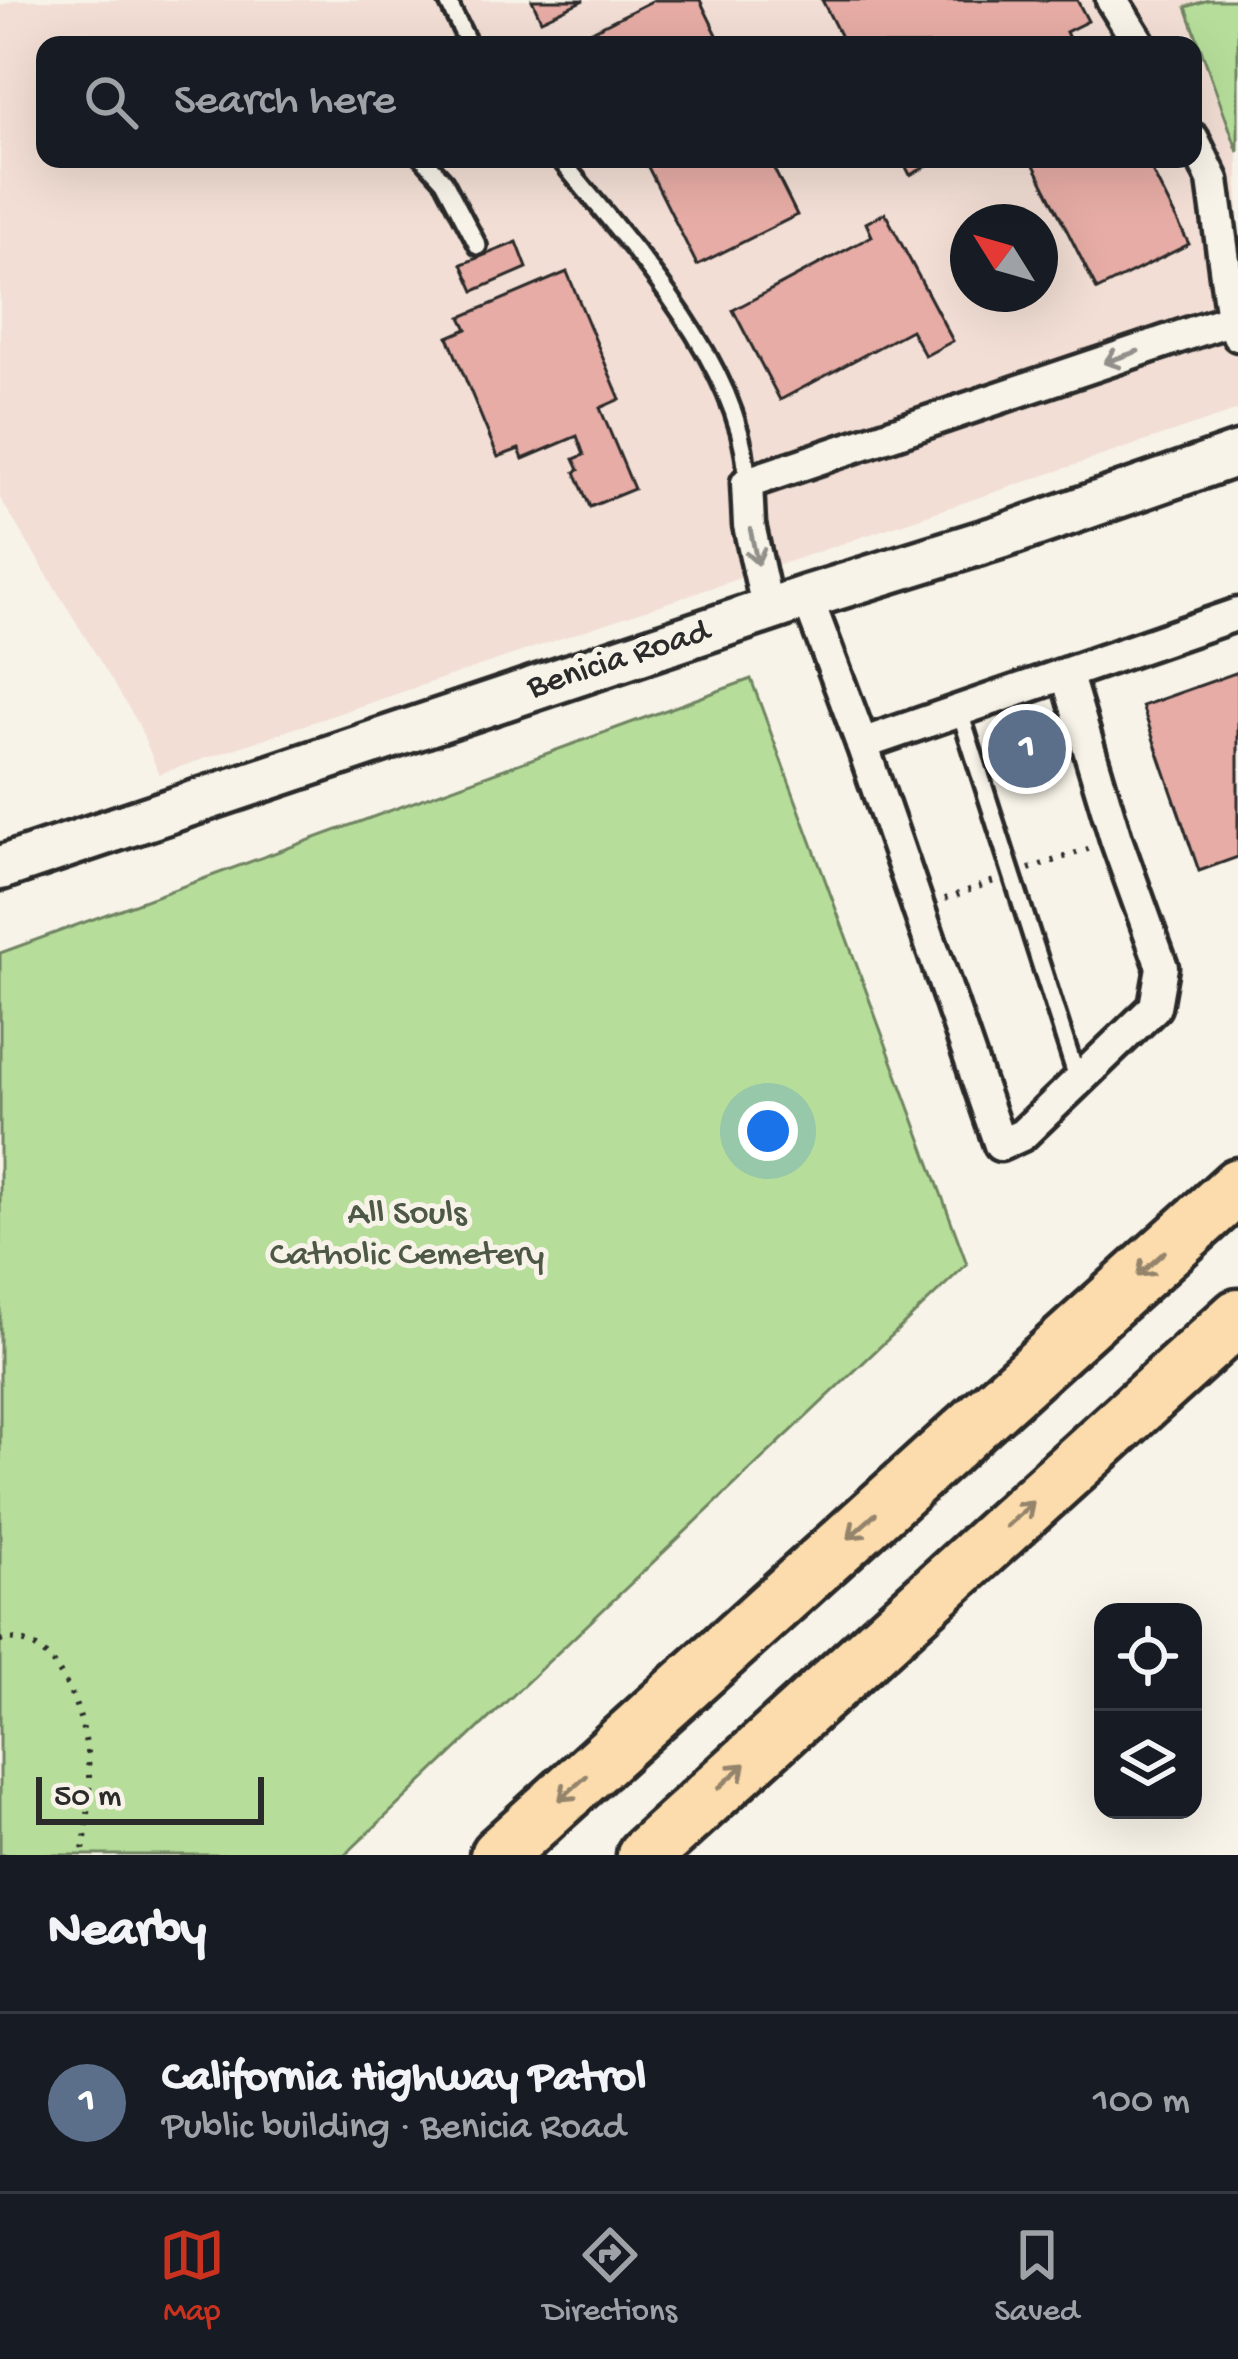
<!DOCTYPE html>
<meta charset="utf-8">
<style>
body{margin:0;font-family:"Gochi Hand",sans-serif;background:#242831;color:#f1f3f6}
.controls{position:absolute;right:36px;bottom:36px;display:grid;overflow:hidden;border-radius:24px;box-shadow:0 12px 48px #0002}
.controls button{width:108px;height:108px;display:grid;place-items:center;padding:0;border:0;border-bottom:3px solid #363941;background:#171b24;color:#f1f3f6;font:60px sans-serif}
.compass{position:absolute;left:950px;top:204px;width:108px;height:108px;border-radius:50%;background:#171b24;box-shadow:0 12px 48px #0002;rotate:307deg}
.scale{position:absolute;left:36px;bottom:30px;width:228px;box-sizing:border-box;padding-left:12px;border:6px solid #2b2b2b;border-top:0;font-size:33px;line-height:42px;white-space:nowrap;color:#2b2b2b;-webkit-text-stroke:9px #f7f3e8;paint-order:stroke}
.you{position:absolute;left:768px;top:1131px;width:42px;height:42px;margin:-30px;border:9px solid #fff;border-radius:50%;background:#1a73e8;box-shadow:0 0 0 18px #1a73e833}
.badge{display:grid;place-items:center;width:78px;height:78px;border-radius:50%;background:#c8321e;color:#fff;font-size:39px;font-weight:700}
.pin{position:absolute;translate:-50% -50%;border:6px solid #fff;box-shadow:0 3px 12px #0006}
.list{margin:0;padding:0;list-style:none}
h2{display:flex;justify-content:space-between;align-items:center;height:156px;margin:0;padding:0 48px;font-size:51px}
h2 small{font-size:39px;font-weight:400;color:#9ea1a6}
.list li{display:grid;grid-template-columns:78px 1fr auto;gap:36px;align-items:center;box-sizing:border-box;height:180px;padding:0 48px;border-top:3px solid #363941}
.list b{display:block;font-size:45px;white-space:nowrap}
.list p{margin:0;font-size:39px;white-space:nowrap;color:#9ea1a6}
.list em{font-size:39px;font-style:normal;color:#9ea1a6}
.icon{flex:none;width:66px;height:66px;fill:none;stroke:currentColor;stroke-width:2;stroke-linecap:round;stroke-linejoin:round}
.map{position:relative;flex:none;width:1238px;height:1855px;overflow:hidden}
.search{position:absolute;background:#171b24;box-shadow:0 12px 48px #0002;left:36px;right:36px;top:36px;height:132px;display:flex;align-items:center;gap:30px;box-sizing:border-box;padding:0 42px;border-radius:24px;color:#9ea1a6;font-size:45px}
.sheet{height:336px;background:#171b24}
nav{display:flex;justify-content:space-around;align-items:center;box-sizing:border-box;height:168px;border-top:3px solid #363941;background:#171b24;font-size:33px;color:#9ea1a6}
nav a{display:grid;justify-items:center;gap:6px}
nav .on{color:#c8321e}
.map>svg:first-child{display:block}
.built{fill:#f2ded4;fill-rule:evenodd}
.green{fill:#b6de9a;stroke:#708462;stroke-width:3}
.building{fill:#e6aca5;stroke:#2b2b2b;stroke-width:3}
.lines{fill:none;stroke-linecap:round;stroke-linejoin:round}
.service-casing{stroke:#2b2b2b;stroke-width:24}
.minor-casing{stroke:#2b2b2b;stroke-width:39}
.secondary-casing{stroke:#2b2b2b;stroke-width:51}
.motorway-casing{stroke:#2b2b2b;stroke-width:63}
.path{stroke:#2b2b2b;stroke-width:6;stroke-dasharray:3 9;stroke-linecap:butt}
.service{stroke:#f7f3e8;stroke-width:15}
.minor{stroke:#f7f3e8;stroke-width:30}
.secondary{stroke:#f7f3e8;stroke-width:42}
.motorway{stroke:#fcdcac;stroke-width:54}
.oneway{stroke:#918f8a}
.oneway2{stroke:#94846c}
.labels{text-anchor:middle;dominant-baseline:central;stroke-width:10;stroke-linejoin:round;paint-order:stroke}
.street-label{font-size:36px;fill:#2b2b2b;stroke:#f7f3e8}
.park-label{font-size:36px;fill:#4e5847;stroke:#f7f3e8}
</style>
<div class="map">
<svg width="1238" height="1855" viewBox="0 0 1238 1855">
<rect width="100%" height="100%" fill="#f7f3e8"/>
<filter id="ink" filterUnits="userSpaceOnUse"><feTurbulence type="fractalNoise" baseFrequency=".00833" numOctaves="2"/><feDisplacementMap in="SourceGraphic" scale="24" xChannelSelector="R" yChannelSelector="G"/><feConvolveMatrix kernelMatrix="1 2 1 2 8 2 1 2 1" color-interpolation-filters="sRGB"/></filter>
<g filter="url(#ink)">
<path class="built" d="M 15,0 L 1238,0 L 1238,410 L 159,774 L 138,723 L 0,498 L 0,6 ZM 45,45 L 1193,45 L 1193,159 L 45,159 ZM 968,222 L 1040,222 L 1040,294 L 968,294 Z"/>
<g class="green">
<path d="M 1208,0 L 1238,0 L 1238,152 L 1186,7 Z"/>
<path d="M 751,679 L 967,1264 L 345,1855 L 0,1855 L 0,953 Z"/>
</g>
<g class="building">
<path d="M 532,0 L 584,0 L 541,20 Z"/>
<path d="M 654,0 L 700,0 L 722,45 L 587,45 L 582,36 Z"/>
<path d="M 822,0 L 1077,0 L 1088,21 L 1066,32 L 1072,45 L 845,45 Z"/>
<path d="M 644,159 L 769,159 L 797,215 L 697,265 Z"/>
<path d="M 902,159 L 941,159 L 910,175 Z"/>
<path d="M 1031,159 L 1146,159 L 1189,244 L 1097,290 Z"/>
<path d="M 885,213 L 953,341 L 925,356 L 911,330 L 780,400 L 733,310 L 872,236 L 866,223 Z"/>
<path d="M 517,242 L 527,268 L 474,291 L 462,264 Z"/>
<path d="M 567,272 L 620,399 L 600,408 L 634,489 L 590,507 L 575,472 L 579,470 L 574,459 L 584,455 L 577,436 L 523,459 L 519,449 L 498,457 L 448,337 L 467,329 L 461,317 Z"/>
<path d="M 1238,672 L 1238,857 L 1199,871 L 1142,706 Z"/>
</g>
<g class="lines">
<defs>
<g id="service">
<path d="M 447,0 L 469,45"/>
<path d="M 424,159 L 444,181 L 478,246"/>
<path d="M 560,159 C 630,246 746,368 747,483"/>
<path d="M 960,712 L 1078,1081"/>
</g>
<g id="minor">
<path d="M 1112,0 L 1140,45"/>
<path d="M 1193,139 L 1213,180 L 1232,319 L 1238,335"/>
<path d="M 807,597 L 862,744 L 1000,1145 L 1022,1135 L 1155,1007 L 1162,967 L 1116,839 L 1067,676"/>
<path d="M 768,611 L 749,525 L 747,483 L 1238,317"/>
<path d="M 862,744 L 1238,614"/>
</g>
<path id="secondary" d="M 0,868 L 807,597 L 1006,535 L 1238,454"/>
<g id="motorway">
<path d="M 498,1855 L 1238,1186"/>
<path d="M 645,1855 L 1238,1317"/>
</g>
</defs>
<use href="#service" class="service-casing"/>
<use href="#minor" class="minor-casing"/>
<use href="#secondary" class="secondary-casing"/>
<use href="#motorway" class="motorway-casing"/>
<g class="path">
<path d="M 1029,869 L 1091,848"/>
<path d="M 945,899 L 994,881"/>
<path d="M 0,1641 C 22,1635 42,1648 55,1666 C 93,1719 95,1792 82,1855"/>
</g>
<use href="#service" class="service"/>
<use href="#minor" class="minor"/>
<use href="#secondary" class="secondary"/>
<use href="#motorway" class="motorway"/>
</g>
<defs><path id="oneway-shaft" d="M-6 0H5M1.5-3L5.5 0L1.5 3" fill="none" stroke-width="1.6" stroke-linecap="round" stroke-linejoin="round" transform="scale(3)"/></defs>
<g class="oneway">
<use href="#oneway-shaft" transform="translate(1121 357) rotate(161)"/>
<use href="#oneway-shaft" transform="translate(754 547) rotate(78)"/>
</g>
<g class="oneway2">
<use href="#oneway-shaft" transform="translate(1151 1264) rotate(138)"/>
<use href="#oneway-shaft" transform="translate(1020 1514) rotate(-42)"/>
<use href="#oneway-shaft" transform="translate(862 1526) rotate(138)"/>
<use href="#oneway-shaft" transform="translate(732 1776) rotate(-42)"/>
<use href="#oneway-shaft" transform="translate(573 1788) rotate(138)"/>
</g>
</g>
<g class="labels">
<g class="street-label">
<text transform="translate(619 661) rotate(-18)">Benicia Road</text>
</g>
<g class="park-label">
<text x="407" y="1215">All Souls<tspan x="407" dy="41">Catholic Cemetery</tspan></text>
</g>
</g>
</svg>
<div class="controls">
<button><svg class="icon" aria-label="locate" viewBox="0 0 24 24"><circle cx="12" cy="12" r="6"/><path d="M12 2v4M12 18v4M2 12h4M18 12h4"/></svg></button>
<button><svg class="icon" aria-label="layers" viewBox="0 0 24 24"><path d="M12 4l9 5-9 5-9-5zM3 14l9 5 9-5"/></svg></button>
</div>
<svg class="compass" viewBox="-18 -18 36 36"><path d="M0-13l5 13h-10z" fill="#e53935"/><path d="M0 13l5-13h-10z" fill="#9ea1a6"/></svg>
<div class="scale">50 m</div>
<div class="you"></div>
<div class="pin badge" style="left:1027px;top:749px;background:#5c6f8a">1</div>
<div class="search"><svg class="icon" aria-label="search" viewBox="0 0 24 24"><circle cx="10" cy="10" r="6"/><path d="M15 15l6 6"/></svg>Search here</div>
</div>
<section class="sheet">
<h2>Nearby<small></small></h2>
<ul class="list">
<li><span class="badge" style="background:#5c6f8a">1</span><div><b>California Highway Patrol</b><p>Public building · Benicia Road</p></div><em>100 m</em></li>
</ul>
</section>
<nav>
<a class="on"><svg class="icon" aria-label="map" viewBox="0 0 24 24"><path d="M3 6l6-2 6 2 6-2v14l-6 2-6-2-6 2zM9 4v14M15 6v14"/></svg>Map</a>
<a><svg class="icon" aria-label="directions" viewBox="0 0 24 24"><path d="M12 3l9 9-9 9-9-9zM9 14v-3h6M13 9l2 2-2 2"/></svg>Directions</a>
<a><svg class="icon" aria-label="saved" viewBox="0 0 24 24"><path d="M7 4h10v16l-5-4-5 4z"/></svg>Saved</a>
</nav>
